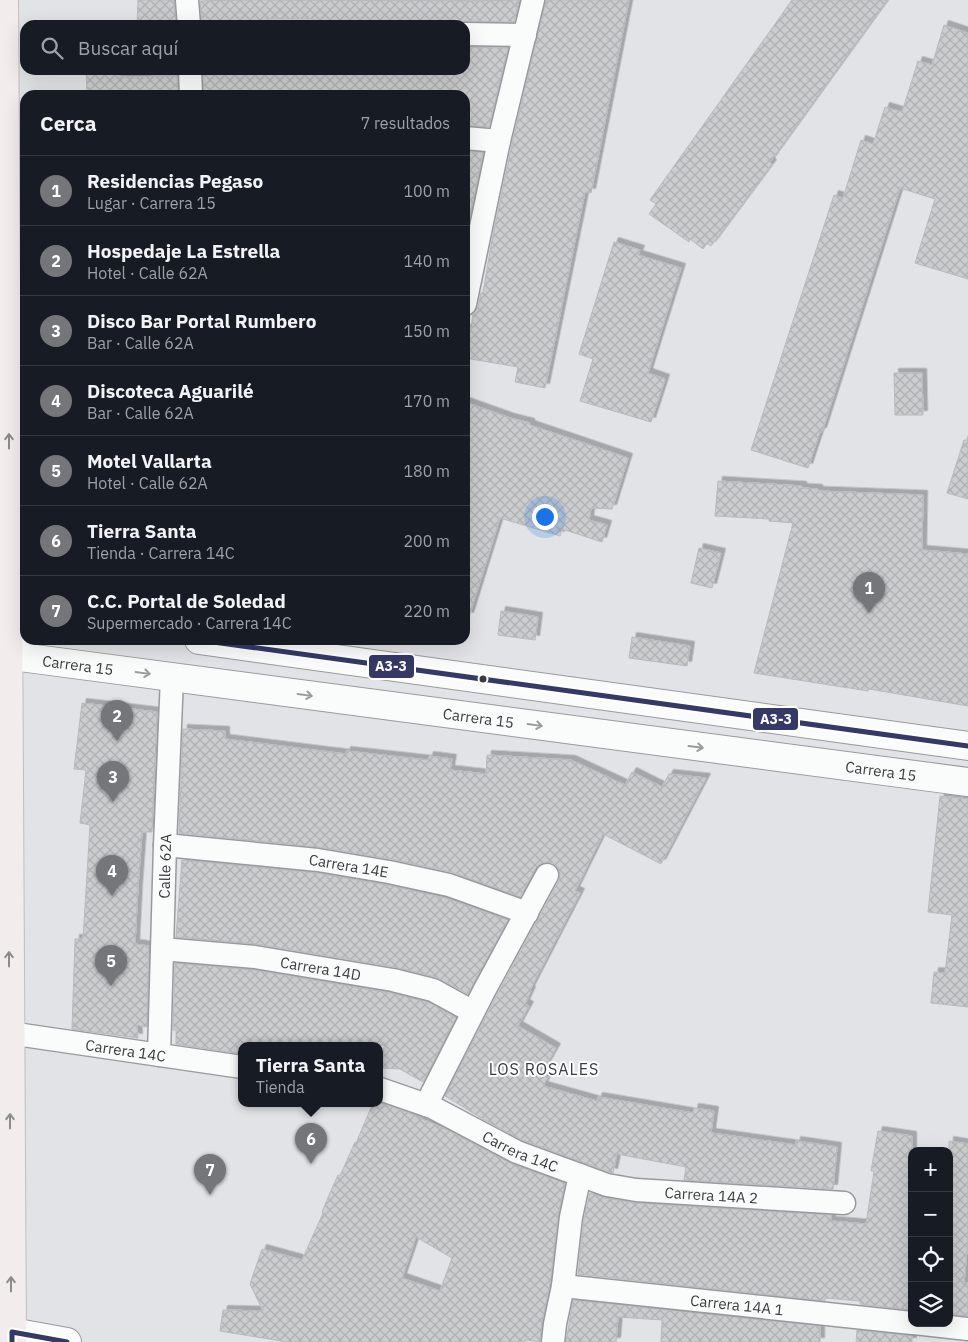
<!DOCTYPE html>
<html lang="es">
<meta charset="utf-8">
<style>
body{margin:0;font-family:"IBM Plex Sans",sans-serif;background:#242831;color:#f1f3f6}
.controls{position:absolute;right:15px;bottom:15px;display:grid;overflow:hidden;border-radius:10px;box-shadow:0 5px 20px #0002}
.controls button{width:45px;height:45px;display:grid;place-items:center;padding:0;border:0;border-bottom:1px solid #363941;background:#171b24;color:#f1f3f6;font:25px sans-serif}
.you{position:absolute;left:544px;top:516px;width:18px;height:18px;margin:-12px;border:4px solid #fff;border-radius:50%;background:#1a73e8;box-shadow:0 0 0 8px #1a73e833}
.badge{display:grid;place-items:center;width:32px;height:32px;border-radius:50%;background:#747679;color:#fff;font-size:16px;font-weight:700}
.pin{position:absolute;translate:-50% -41px;filter:drop-shadow(0 1px 2px #0008)}
.pin::after{content:'';position:absolute;top:26px;width:18px;height:15px;background:inherit;clip-path:polygon(0 0,100% 0,50% 100%)}
.popup{position:absolute;left:238px;top:1042px;width:145px;height:65px;box-sizing:border-box;display:grid;place-content:center;border-radius:10px;background:#171b24;filter:drop-shadow(0 1px 4px #0005);font-size:16px;white-space:nowrap;color:#9ea1a6}
.popup b{font-size:19px;color:#f1f3f6}
.popup::after{content:'';position:absolute;left:50%;top:100%;margin-left:-10px;border:10px solid transparent;border-top-color:#171b24}
.list{margin:0;padding:0;list-style:none}
h2{display:flex;justify-content:space-between;align-items:center;height:65px;margin:0;padding:0 20px;font-size:21px}
h2 small{font-size:16px;font-weight:400;color:#9ea1a6}
.list li{display:grid;grid-template-columns:32px 1fr auto;gap:15px;align-items:center;box-sizing:border-box;height:70px;padding:0 20px;border-top:1px solid #363941}
.list b{display:block;font-size:19px;white-space:nowrap}
.list p{margin:0;font-size:16px;white-space:nowrap;color:#9ea1a6}
.list em{font-size:16px;font-style:normal;color:#9ea1a6}
.icon{flex:none;width:28px;height:28px;fill:none;stroke:currentColor;stroke-width:2;stroke-linecap:round;stroke-linejoin:round}
.map{position:relative;flex:none;width:968px;height:1342px;overflow:hidden}
.search{position:absolute;background:#171b24;box-shadow:0 5px 20px #0002;left:20px;top:20px;width:450px;height:55px;display:flex;align-items:center;gap:12px;box-sizing:border-box;padding:0 18px;border-radius:15px;color:#9ea1a6;font-size:19px}
.panel{position:absolute;background:#171b24;box-shadow:0 5px 20px #0002;left:20px;top:90px;width:450px;height:555px;border-radius:15px}
.map>svg:first-child{display:block}
.building{fill:url(#building-cross-hatch);stroke:#b8babd;fill-rule:evenodd;filter:url(#shadow)}
.lines{fill:none;stroke-linecap:round;stroke-linejoin:round}
.street-casing{stroke:#989a9d;stroke-width:25}
.secondary-casing{stroke:#989a9d;stroke-width:30}
.primary-casing{stroke:#bebfc1;stroke-width:30}
.street{stroke:#fafbfb;stroke-width:22}
.secondary{stroke:#fafbfb;stroke-width:28}
.primary{stroke:#f2ecec;stroke-width:28}
.bus-1-casing{stroke:#fff;stroke-width:9}
.bus-1{stroke:#343965;stroke-width:5}
.oneway{stroke:#8c8b8c}
.oneway2{stroke:#9a9b9c}
.bus-dot{fill:#393b3e;stroke:#fff;stroke-width:2}
.labels{text-anchor:middle;dominant-baseline:central;stroke-width:4;stroke-linejoin:round;paint-order:stroke}
.street-label{font-size:15px;fill:#393b3e;stroke:#fff}
.neighbourhood-label{font-size:16px;letter-spacing:1px;fill:#373b40;stroke:#fff}
.line-badge{stroke:#fff;stroke-width:2}
.badge-label{font-size:14px;text-anchor:middle;font-weight:bold;fill:#fff}
</style>
<div class="map">
<svg width="968" height="1342" viewBox="0 0 968 1342">
<defs>
<pattern id="building-cross-hatch" width="8" height="8" patternUnits="userSpaceOnUse" patternTransform="scale(1.25)"><rect width="8" height="8" fill="#caccce"/><path d="M0 0l8 8M0 8l8-8" fill="none" stroke="#aeb0b2"/></pattern>
<filter id="shadow"><feDropShadow dx="4.5" dy="-4.5" stdDeviation="0" flood-color="#0004"/></filter>
</defs>
<rect width="100%" height="100%" fill="#e1e3e6"/>
<g class="building">
<path d="M 138,0 L 174,0 L 176,25 L 137,25 Z"/>
<path d="M 252,0 L 473,1 L 519,0 L 514,22 L 465,21 L 459,22 L 388,22 L 313,24 L 313,19 L 267,19 L 267,23 L 202,24 L 200,1 Z"/>
<path d="M 546,0 L 629,0 L 591,193 L 585,192 L 545,388 L 515,382 L 518,367 L 465,358 L 465,329 L 471,330 L 473,314 L 478,307 L 481,293 L 483,293 L 491,245 L 512,144 Z"/>
<path d="M 792,0 L 887,0 L 770,162 L 772,164 L 711,246 L 707,243 L 703,249 L 690,239 L 689,242 L 649,214 L 656,204 L 650,200 Z"/>
<path d="M 944,25 L 968,33 L 968,279 L 915,263 L 935,199 L 900,188 L 822,432 L 820,432 L 808,468 L 751,450 L 834,195 L 843,198 L 861,140 L 873,144 L 885,107 L 902,112 L 918,61 L 932,65 Z"/>
<path d="M 465,47 L 508,48 L 489,127 L 465,125 L 465,95 L 204,95 L 203,75 L 254,74 L 254,70 L 465,70 Z"/>
<path d="M 86,70 L 120,70 L 120,77 L 177,76 L 178,95 L 87,95 Z"/>
<path d="M 465,151 L 483,153 L 466,234 L 465,234 Z"/>
<path d="M 614,242 L 640,250 L 638,255 L 681,268 L 648,373 L 665,379 L 651,422 L 580,401 L 593,359 L 579,354 Z"/>
<path d="M 894,373 L 922,373 L 923,415 L 895,415 Z"/>
<path d="M 465,402 L 510,418 L 530,423 L 530,425 L 628,458 L 612,509 L 591,508 L 589,520 L 607,525 L 602,542 L 562,529 L 560,536 L 500,518 L 469,617 L 465,616 Z"/>
<path d="M 964,440 L 968,440 L 968,499 L 947,493 Z"/>
<path d="M 718,481 L 802,486 L 802,488 L 818,489 L 818,491 L 923,495 L 922,550 L 968,554 L 968,706 L 869,689 L 868,691 L 754,673 L 793,523 L 769,521 L 769,519 L 715,516 Z"/>
<path d="M 699,548 L 721,553 L 712,588 L 691,583 Z"/>
<path d="M 501,611 L 538,617 L 535,640 L 498,635 Z"/>
<path d="M 632,637 L 690,646 L 687,666 L 629,658 Z"/>
<path d="M 82,703 L 157,712 L 152,832 L 142,832 L 138,887 L 135,944 L 149,946 L 147,1027 L 137,1025 L 138,1038 L 72,1029 L 75,939 L 83,939 L 90,825 L 80,823 L 86,770 L 74,769 Z"/>
<path d="M 183,729 L 225,731 L 225,739 L 346,754 L 346,751 L 428,760 L 429,756 L 452,759 L 450,770 L 486,774 L 487,755 L 571,760 L 625,785 L 632,772 L 662,787 L 669,774 L 706,778 L 661,864 L 603,834 L 575,891 L 580,893 L 530,990 L 531,991 L 525,1004 L 529,1006 L 518,1026 L 556,1048 L 541,1074 L 548,1077 L 543,1086 L 597,1101 L 598,1097 L 693,1113 L 694,1108 L 714,1111 L 711,1133 L 796,1145 L 796,1141 L 837,1147 L 833,1189 L 684,1180 L 686,1167 L 617,1154 L 613,1173 L 610,1172 L 522,1140 L 483,1119 L 445,1096 L 496,997 L 559,881 L 560,874 L 558,868 L 553,863 L 547,862 L 540,864 L 535,869 L 520,897 L 452,872 L 391,859 L 319,847 L 179,833 Z"/>
<path d="M 940,796 L 968,799 L 968,1007 L 931,1003 L 934,972 L 945,973 L 952,915 L 928,912 Z"/>
<path d="M 182,860 L 316,873 L 387,885 L 445,898 L 508,920 L 468,994 L 436,977 L 395,967 L 257,944 L 176,937 Z"/>
<path d="M 175,963 L 253,970 L 390,993 L 428,1002 L 456,1018 L 423,1082 L 400,1069 L 382,1068 L 384,1045 L 242,1045 L 242,1054 L 176,1044 L 176,1030 L 173,1030 Z"/>
<path d="M 373,1103 L 380,1103 L 404,1111 L 447,1130 L 512,1164 L 565,1183 L 558,1215 L 550,1284 L 542,1321 L 540,1342 L 525,1340 L 525,1342 L 287,1342 L 220,1331 L 223,1310 L 263,1311 L 250,1284 L 262,1249 L 302,1260 L 323,1213 L 322,1212 L 329,1195 L 338,1175 L 340,1176 L 355,1142 L 356,1143 ZM 416,1237 L 452,1258 L 440,1291 L 402,1278 Z"/>
<path d="M 878,1131 L 912,1136 L 912,1198 L 907,1224 L 912,1225 L 909,1271 L 912,1271 L 912,1310 L 860,1304 L 860,1301 L 825,1298 L 825,1301 L 578,1274 L 584,1219 L 590,1193 L 605,1198 L 635,1203 L 831,1215 L 831,1221 L 866,1224 L 874,1171 L 871,1171 Z"/>
<path d="M 949,1141 L 968,1144 L 968,1239 L 964,1283 L 968,1283 L 968,1316 L 949,1314 L 949,1244 L 952,1211 L 949,1211 Z"/>
<path d="M 573,1300 L 820,1326 L 820,1342 L 661,1342 L 662,1320 L 618,1317 L 616,1342 L 566,1342 Z"/>
<path d="M 857,1330 L 912,1336 L 912,1342 L 856,1342 Z"/>
</g>
<g class="lines">
<defs>
<g id="street">
<path d="M 187,0 L 189,25"/>
<path d="M 465,34 L 525,35"/>
<path d="M 190,70 L 191,95"/>
<path d="M 465,138 L 499,141"/>
<path d="M 6,293 L 25,296"/>
<path d="M 465,304 L 499,141 L 533,0"/>
<path id="s1" d="M 165,845 L 318,860 L 389,872 L 449,885 L 527,913"/>
<path id="s2" d="M 162,949 L 255,957 L 393,980 L 433,990 L 473,1012"/>
<path id="s3" d="M 9,1033 L 242,1067"/>
<path id="s4" d="M 159,1055 L 165,845 L 172,677"/>
<path id="s5" d="M 380,1089 L 432,1107 L 517,1152 L 607,1185 L 636,1190 L 844,1203"/>
<path d="M 426,1105 L 484,991 L 547,875"/>
<path id="s6" d="M 563,1286 L 912,1323"/>
<path d="M 914,1323 L 968,1329"/>
<path d="M 553,1342 L 555,1324 L 563,1286 L 571,1217 L 580,1175"/>
</g>
<g id="secondary">
<path id="s7" d="M 8,630 L 20,657 L 968,782"/>
<path d="M 199,640 L 968,746"/>
<path d="M 0,1332 L 12,1332 L 67,1342"/>
</g>
<path id="primary" d="M 4,0 L 6,293 L 9,414 L 8,596 L 12,1342"/>
</defs>
<use href="#street" class="street-casing"/>
<use href="#secondary" class="secondary-casing"/>
<use href="#primary" class="primary-casing"/>
<use href="#street" class="street"/>
<use href="#secondary" class="secondary"/>
<use href="#primary" class="primary"/>
<defs>
<g id="bus-1">
<path d="M 199,640 L 968,746"/>
<path d="M 12,1342 L 12,1332 L 67,1342"/>
</g>
</defs>
<use href="#bus-1" class="bus-1-casing"/>
<use href="#bus-1" class="bus-1"/>
</g>
<defs><path id="oneway-shaft" d="M-6 0H5M1.5-3L5.5 0L1.5 3" fill="none" stroke-width="1.6" stroke-linecap="round" stroke-linejoin="round" transform="scale(1.25)"/></defs>
<g class="oneway">
<use href="#oneway-shaft" transform="translate(9 441) rotate(-90)"/>
<use href="#oneway-shaft" transform="translate(9 959) rotate(-90)"/>
<use href="#oneway-shaft" transform="translate(10 1121) rotate(-90)"/>
<use href="#oneway-shaft" transform="translate(11 1284) rotate(-90)"/>
</g>
<g class="oneway2">
<use href="#oneway-shaft" transform="translate(143 673) rotate(8)"/>
<use href="#oneway-shaft" transform="translate(305 695) rotate(8)"/>
<use href="#oneway-shaft" transform="translate(535 725) rotate(8)"/>
<use href="#oneway-shaft" transform="translate(696 747) rotate(7)"/>
</g>
<circle class="bus-dot" cx="483" cy="679" r="4.5"/>
<g class="labels">
<g class="street-label">
<text stroke="none"><textPath href="#s7" startOffset="88">Carrera 15</textPath></text>
<text stroke="none"><textPath href="#s7" startOffset="492">Carrera 15</textPath></text>
<text stroke="none"><textPath href="#s7" startOffset="898">Carrera 15</textPath></text>
<text stroke="none"><textPath href="#s4" startOffset="189">Calle 62A</textPath></text>
<text stroke="none"><textPath href="#s1" startOffset="185">Carrera 14E</textPath></text>
<text stroke="none"><textPath href="#s2" startOffset="160">Carrera 14D</textPath></text>
<text stroke="none"><textPath href="#s3" startOffset="118">Carrera 14C</textPath></text>
<text stroke="none"><textPath href="#s5" startOffset="154">Carrera 14C</textPath></text>
<text stroke="none"><textPath href="#s5" startOffset="352">Carrera 14A 2</textPath></text>
<text stroke="none"><textPath href="#s6" startOffset="175">Carrera 14A 1</textPath></text>
</g>
<g class="neighbourhood-label">
<text x="544" y="1069">LOS ROSALES</text>
</g>
</g>
<g class="line-badge">
<rect x="368" y="654" width="47" height="25" rx="5" fill="#343965"/>
<rect x="752" y="707" width="47" height="24" rx="5" fill="#343965"/>
</g>
<g class="badge-label">
<text x="391" y="671">A3-3</text>
<text x="776" y="724">A3-3</text>
</g>
</svg>
<div class="controls">
<button>+</button>
<button>−</button>
<button><svg class="icon" aria-label="locate" viewBox="0 0 24 24"><circle cx="12" cy="12" r="6"/><path d="M12 2v4M12 18v4M2 12h4M18 12h4"/></svg></button>
<button><svg class="icon" aria-label="layers" viewBox="0 0 24 24"><path d="M12 4l9 5-9 5-9-5zM3 14l9 5 9-5"/></svg></button>
</div>
<div class="you"></div>
<div class="pin badge" style="left:869px;top:613px">1</div>
<div class="pin badge" style="left:117px;top:741px">2</div>
<div class="pin badge" style="left:113px;top:802px">3</div>
<div class="pin badge" style="left:112px;top:896px">4</div>
<div class="pin badge" style="left:111px;top:986px">5</div>
<div class="pin badge" style="left:311px;top:1164px">6</div>
<div class="popup"><b>Tierra Santa</b>Tienda</div>
<div class="pin badge" style="left:210px;top:1195px">7</div>
<div class="search"><svg class="icon" aria-label="search" viewBox="0 0 24 24"><circle cx="10" cy="10" r="6"/><path d="M15 15l6 6"/></svg>Buscar aquí</div>
<section class="panel">
<h2>Cerca<small>7 resultados</small></h2>
<ul class="list">
<li><span class="badge">1</span><div><b>Residencias Pegaso</b><p>Lugar · Carrera 15</p></div><em>100 m</em></li>
<li><span class="badge">2</span><div><b>Hospedaje La Estrella</b><p>Hotel · Calle 62A</p></div><em>140 m</em></li>
<li><span class="badge">3</span><div><b>Disco Bar Portal Rumbero</b><p>Bar · Calle 62A</p></div><em>150 m</em></li>
<li><span class="badge">4</span><div><b>Discoteca Aguarilé</b><p>Bar · Calle 62A</p></div><em>170 m</em></li>
<li><span class="badge">5</span><div><b>Motel Vallarta</b><p>Hotel · Calle 62A</p></div><em>180 m</em></li>
<li><span class="badge">6</span><div><b>Tierra Santa</b><p>Tienda · Carrera 14C</p></div><em>200 m</em></li>
<li><span class="badge">7</span><div><b>C.C. Portal de Soledad</b><p>Supermercado · Carrera 14C</p></div><em>220 m</em></li>
</ul>
</section>
</div>
